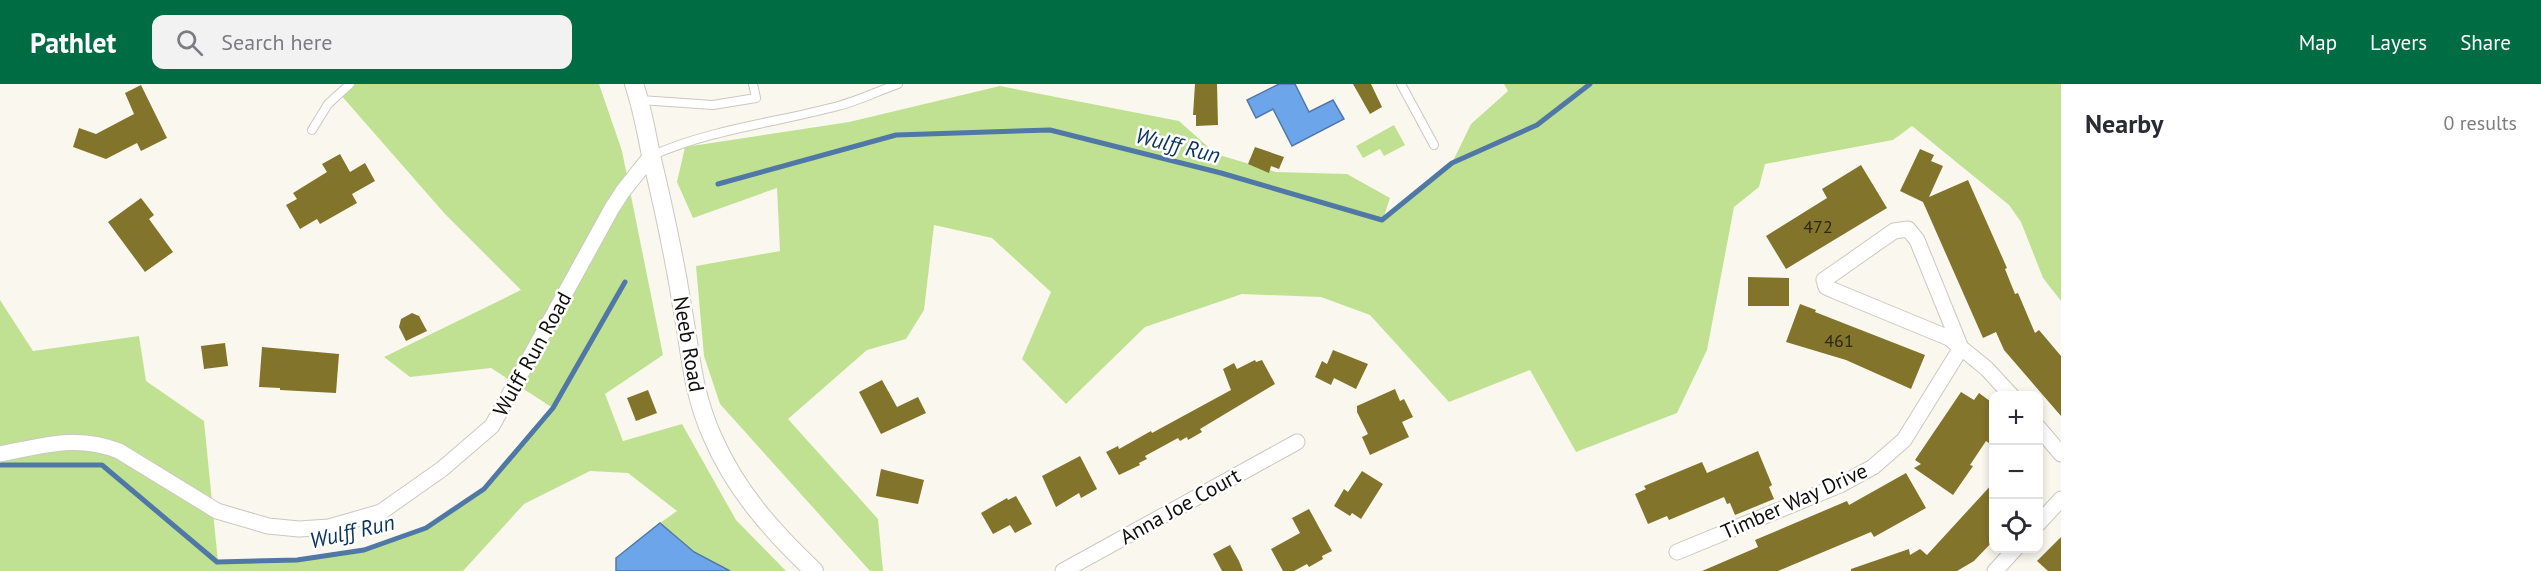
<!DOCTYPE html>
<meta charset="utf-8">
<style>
body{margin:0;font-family:"PT Sans",sans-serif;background:#f2f2f3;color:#2b2b33}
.controls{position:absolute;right:18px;bottom:18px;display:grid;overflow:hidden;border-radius:12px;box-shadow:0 3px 9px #0003}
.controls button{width:54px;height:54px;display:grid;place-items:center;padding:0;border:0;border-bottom:2px solid #e1e1e2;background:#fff;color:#2b2b33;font:30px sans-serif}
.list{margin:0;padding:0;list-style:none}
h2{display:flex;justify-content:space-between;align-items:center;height:78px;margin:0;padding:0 24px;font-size:26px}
h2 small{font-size:20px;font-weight:400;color:#7c7c81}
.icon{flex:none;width:33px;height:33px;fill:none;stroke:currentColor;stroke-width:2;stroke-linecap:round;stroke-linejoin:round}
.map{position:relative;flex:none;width:2061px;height:487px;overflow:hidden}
header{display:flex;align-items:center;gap:36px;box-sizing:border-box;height:84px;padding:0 30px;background:#006c43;color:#fff}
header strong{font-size:28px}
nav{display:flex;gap:33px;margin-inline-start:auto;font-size:21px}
.search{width:420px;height:54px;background:#f2f2f3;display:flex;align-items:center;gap:15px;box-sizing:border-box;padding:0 21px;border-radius:12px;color:#7c7c81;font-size:22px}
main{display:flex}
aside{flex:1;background:#fff}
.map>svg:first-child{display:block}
.green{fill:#c1e192}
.water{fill:#6ca5ea;stroke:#5078a7;stroke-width:1.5}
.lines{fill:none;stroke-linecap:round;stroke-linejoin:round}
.stream{stroke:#5078a7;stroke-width:5}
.building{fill:#83742b}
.service-casing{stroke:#cac8bf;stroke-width:10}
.minor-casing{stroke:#cac8bf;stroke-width:17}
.tertiary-casing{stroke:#cac8bf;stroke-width:20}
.service{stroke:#fff;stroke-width:8}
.minor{stroke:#fff;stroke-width:15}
.tertiary{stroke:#fff;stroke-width:18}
.labels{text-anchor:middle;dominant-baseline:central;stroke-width:5;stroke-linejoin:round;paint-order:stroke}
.number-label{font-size:18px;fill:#2c2813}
.street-label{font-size:21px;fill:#0f0e0b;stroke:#fff}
.water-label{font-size:22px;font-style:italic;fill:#0a335e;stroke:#fff}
</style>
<header>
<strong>Pathlet</strong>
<div class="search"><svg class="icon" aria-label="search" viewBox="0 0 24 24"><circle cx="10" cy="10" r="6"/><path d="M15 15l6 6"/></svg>Search here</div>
<nav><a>Map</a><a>Layers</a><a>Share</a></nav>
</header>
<main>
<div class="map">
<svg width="2061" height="487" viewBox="0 0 2061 487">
<rect width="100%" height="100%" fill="#faf8ee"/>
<g class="green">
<path d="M 350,0 L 599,0 L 622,67 L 663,271 L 605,310 L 623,357 L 682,340 L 736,436 L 786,487 L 730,487 L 694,468 L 660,439 L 677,427 L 628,389 L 590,387 L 524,420 L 463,487 L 0,487 L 0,216 L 33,267 L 139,252 L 146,297 L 204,337 L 218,478 L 297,476 L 364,466 L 426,444 L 484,405 L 553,324 L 491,284 L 410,293 L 384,273 L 521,206 L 445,130 L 340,10 Z"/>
<path d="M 1504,0 L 2061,0 L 2061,217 L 2043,194 L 2021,138 L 2009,121 L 1912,42 L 1893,56 L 1765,80 L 1759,103 L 1734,123 L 1707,266 L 1677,329 L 1576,368 L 1530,286 L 1449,318 L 1370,231 L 1321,213 L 1242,210 L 1145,243 L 1066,320 L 1022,275 L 1051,208 L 992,154 L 934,141 L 924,226 L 906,255 L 867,266 L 788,335 L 878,435 L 883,487 L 870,487 L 720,320 L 704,272 L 696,182 L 780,167 L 777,104 L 693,134 L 677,98 L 685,63 L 849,38 L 1000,2 L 1179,37 L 1216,70 L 1276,88 L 1347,90 L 1390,114 L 1383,135 L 1452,79 L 1471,40 L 1508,7 Z"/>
<path d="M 1394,41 L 1405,61 L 1384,72 L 1380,65 L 1363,74 L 1356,62 Z"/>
</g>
<g class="water">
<path d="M 1279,0 L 1295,0 L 1309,28 L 1333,16 L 1344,35 L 1292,62 L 1273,25 L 1256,34 L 1247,16 Z"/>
<path d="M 660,439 L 694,468 L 730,487 L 616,487 L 616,474 Z"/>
</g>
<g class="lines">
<g class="stream">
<path d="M 718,100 L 896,51 L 1050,46 L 1221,89 L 1382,136 L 1452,79 L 1537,41 L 1590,0"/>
<path d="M 0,381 L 102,381 L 217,478 L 297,476 L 364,466 L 426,444 L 484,405 L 553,324 L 625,198"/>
</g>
</g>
<g class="building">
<path d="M 1195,0 L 1217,0 L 1218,41 L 1196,42 L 1196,31 L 1193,31 Z"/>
<path d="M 1353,0 L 1371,0 L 1382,23 L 1370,30 Z"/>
<path d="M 141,1 L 167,54 L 141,67 L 137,59 L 106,75 L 73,63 L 79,44 L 96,50 L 134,30 L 125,9 Z"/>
<path d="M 1255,63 L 1284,73 L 1279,85 L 1271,82 L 1269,89 L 1248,80 Z"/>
<path d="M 1920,65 L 1934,71 L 1931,77 L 1943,82 L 1929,113 L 1968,96 L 2007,184 L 2005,185 L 2015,210 L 2018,209 L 2035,249 L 2039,246 L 2061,272 L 2061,332 L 2004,266 L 1996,248 L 1983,254 L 1923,118 L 1900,107 Z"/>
<path d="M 340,70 L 350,88 L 365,79 L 375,97 L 352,110 L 357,119 L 320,140 L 317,135 L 300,145 L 286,121 L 297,115 L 293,109 L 327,88 L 322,80 Z"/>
<path d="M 1861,81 L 1887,124 L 1786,185 L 1766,152 L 1827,114 L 1822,105 Z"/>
<path d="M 141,114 L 154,131 L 149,135 L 173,168 L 145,188 L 108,138 Z"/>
<path d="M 1748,193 L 1789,194 L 1789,222 L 1748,222 Z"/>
<path d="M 1800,220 L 1816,226 L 1815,228 L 1925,271 L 1911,305 L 1846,276 L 1786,258 Z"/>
<path d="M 412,229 L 419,232 L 427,247 L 406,257 L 399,243 L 401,235 Z"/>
<path d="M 225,259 L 228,282 L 204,285 L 201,262 Z"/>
<path d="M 262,263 L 339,270 L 336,309 L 280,306 L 280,304 L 259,303 Z"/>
<path d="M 1333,266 L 1368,280 L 1356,305 L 1334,294 L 1331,301 L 1315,293 L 1322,277 L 1327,280 Z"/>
<path d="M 1255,276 L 1256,278 L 1262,276 L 1275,300 L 1200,345 L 1202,348 L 1188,356 L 1187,353 L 1180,357 L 1178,354 L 1145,372 L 1147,375 L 1139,379 L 1140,381 L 1119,391 L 1106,368 L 1118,362 L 1119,365 L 1151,347 L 1152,349 L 1231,306 L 1223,285 L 1234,279 L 1237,285 Z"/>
<path d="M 882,296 L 897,323 L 918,313 L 926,329 L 881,350 L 859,308 Z"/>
<path d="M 1395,305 L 1400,317 L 1404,315 L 1413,333 L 1402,338 L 1409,353 L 1370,371 L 1362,353 L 1368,350 L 1357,328 L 1357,322 Z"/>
<path d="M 648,306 L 657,329 L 636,337 L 627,314 Z"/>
<path d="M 1961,308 L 1974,316 L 1979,309 L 1994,320 L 1994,352 L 1989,359 L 1986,357 L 1970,381 L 1973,382 L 1953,411 L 1914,384 L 1921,380 L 1915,376 Z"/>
<path d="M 1758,367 L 1772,401 L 1769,403 L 1774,415 L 1735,431 L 1730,419 L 1727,420 L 1724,413 L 1669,436 L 1667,432 L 1648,440 L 1635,410 L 1646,405 L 1644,402 L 1702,378 L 1707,389 Z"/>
<path d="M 1080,372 L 1097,405 L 1081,414 L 1079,409 L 1056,423 L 1042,392 Z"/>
<path d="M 881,385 L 924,396 L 918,420 L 876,412 Z"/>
<path d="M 1362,387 L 1383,400 L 1361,435 L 1352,429 L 1350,432 L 1334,422 L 1344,405 L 1348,408 Z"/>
<path d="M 1906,389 L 1926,424 L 1874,453 L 1871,448 L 1778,487 L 1702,487 L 1758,463 L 1755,456 L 1847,417 L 1849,421 Z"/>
<path d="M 1994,398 L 1994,456 L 1974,477 L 1957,487 L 1851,487 L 1851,485 L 1909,465 L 1910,471 L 1920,465 L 1927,471 Z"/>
<path d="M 1016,412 L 1032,440 L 1015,449 L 1010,441 L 993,450 L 981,429 L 1007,414 L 1008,416 Z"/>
<path d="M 1309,425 L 1332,467 L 1322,472 L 1323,475 L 1309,483 L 1307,480 L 1294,487 L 1283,487 L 1271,465 L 1300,449 L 1292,434 Z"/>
<path d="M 2061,453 L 2061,487 L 2048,487 L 2037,477 Z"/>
<path d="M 1230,461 L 1239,477 L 1243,487 L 1222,487 L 1213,470 Z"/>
</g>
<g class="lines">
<defs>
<g id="service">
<path d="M 1401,0 L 1434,61"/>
<path d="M 640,16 L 713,21 L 756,14 L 753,0"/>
<path d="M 312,46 L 328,20 L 350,0"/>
<path d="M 651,72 C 711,45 775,39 838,22 C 858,17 878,7 898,0"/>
</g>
<g id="minor">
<path d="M 1961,264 L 1917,156 L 1908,145 L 1894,147 L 1824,196 L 1826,203 L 1835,207 L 1949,254 L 1986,284 L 2012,312"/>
<path d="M 2038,343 L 2061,370"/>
<path d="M 0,370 C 42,362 77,350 119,367 L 217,427 L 268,442 L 299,445 L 329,443 L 381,428 L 442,385 L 492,342 L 612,124 L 623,107 L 651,72"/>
<path d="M 2038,440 L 2061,415"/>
<path d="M 1677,468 L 1840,401 L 1873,383 L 1904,356 L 1961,264"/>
<path d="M 1063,487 L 1297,358"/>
<path d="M 1995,487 L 2016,464"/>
</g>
<path id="tertiary" d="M 634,0 C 642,23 646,47 651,71 C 663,121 674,171 682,222 C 691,270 692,308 713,354 C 736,407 773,448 814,487"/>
</defs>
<use href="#service" class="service-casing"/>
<use href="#minor" class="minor-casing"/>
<use href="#tertiary" class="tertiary-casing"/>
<use href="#service" class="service"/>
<use href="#minor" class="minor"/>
<use href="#tertiary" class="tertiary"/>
</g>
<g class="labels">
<g class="number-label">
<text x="1818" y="142">472</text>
<text x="1839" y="256">461</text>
</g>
<g class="street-label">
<text transform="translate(689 260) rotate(80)">Neeb Road</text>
<text transform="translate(532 270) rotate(-61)">Wulff Run Road</text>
<text transform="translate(1794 417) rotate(-24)">Timber Way Drive</text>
<text transform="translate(1180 422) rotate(-29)">Anna Joe Court</text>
</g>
<g class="water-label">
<text transform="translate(1178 61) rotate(14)">Wulff Run</text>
<text transform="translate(352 447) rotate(-13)">Wulff Run</text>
</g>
</g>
</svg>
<div class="controls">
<button>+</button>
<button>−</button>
<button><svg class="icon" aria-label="locate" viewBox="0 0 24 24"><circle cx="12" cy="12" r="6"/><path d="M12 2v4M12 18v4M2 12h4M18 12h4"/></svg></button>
</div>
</div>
<aside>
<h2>Nearby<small>0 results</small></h2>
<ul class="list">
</ul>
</aside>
</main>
